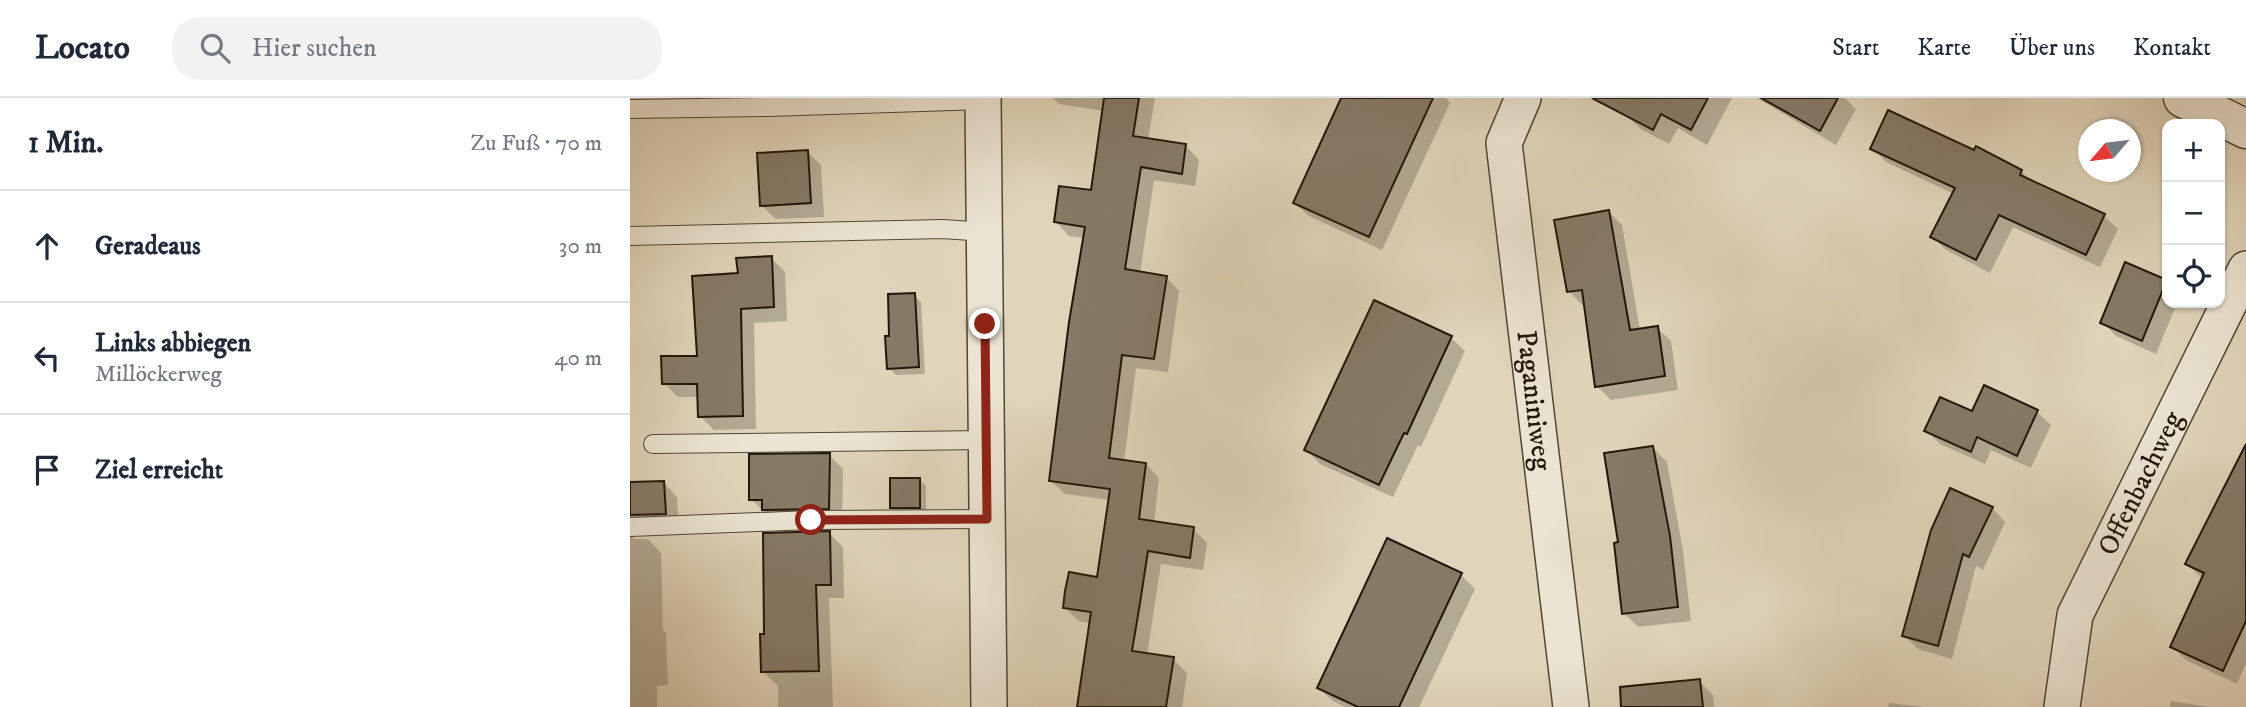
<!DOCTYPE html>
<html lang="de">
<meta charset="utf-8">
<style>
body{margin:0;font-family:"IM FELL DW Pica",serif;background:#f2f2f3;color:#1f2937}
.controls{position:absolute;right:21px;top:21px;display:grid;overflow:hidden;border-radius:14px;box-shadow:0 2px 5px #0004}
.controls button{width:63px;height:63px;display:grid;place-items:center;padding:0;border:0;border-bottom:2px solid #e0e1e3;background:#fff;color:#1f2937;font:35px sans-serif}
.compass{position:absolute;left:1448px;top:21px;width:63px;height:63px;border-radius:50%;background:#fff;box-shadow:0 2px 5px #0004;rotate:242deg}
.stop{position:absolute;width:21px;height:21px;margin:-16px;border:5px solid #8f2418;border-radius:50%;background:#fff}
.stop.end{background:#8f2418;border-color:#fff;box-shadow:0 2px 7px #0008}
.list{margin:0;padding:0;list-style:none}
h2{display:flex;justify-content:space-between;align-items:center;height:91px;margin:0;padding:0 28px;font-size:30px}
h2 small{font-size:23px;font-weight:400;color:#747a83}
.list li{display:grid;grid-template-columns:46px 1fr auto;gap:21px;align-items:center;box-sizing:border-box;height:112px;padding:0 28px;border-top:2px solid #e0e1e3}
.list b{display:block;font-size:26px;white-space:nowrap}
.list p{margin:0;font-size:23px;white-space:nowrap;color:#747a83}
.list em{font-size:23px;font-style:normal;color:#747a83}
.icon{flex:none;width:38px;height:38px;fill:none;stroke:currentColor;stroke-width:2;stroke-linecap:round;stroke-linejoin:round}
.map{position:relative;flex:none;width:1616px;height:609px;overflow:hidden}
header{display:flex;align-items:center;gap:42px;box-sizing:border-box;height:98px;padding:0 35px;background:#fff;border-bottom:2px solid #e0e1e3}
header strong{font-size:33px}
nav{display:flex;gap:38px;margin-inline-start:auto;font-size:24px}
.search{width:490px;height:63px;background:#f2f2f3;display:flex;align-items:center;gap:18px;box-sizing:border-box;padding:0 24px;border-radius:28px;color:#747a83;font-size:26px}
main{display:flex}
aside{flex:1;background:#fff}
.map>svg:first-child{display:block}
.shadow{fill:#0003}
.building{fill:#857a66;stroke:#22170b;stroke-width:2}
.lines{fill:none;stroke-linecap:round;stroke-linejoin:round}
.service-casing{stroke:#524637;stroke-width:20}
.minor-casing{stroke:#524637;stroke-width:38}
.tertiary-casing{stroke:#524637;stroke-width:41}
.service{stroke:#ebe4d2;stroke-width:18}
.minor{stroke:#ebe4d2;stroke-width:35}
.tertiary{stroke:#ebe4d2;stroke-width:38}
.route{stroke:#8f2418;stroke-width:9}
.labels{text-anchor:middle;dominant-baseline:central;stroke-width:5;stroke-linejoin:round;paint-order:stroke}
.street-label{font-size:28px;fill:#22170b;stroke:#ebe4d2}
</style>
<header>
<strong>Locato</strong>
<div class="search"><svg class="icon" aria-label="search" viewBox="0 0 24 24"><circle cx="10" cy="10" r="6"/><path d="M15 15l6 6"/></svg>Hier suchen</div>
<nav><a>Start</a><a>Karte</a><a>Über uns</a><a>Kontakt</a></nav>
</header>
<main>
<aside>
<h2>1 Min.<small>Zu Fuß · 70 m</small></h2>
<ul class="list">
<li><svg class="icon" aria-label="ahead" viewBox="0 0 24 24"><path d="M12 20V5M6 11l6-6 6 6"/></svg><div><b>Geradeaus</b></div><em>30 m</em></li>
<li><svg class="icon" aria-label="left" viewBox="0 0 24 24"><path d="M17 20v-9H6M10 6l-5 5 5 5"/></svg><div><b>Links abbiegen</b><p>Millöckerweg</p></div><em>40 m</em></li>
<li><svg class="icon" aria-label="arrive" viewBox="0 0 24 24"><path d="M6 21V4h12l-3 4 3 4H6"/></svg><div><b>Ziel erreicht</b></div></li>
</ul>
</aside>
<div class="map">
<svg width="1616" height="609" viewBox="0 0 1616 609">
<rect width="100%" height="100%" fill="#e0d5ba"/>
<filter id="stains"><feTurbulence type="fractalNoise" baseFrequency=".00286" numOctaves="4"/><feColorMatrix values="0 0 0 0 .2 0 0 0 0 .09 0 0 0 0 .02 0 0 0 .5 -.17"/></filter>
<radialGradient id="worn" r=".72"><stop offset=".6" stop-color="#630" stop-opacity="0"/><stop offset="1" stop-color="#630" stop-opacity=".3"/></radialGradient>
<g class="shadow">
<path d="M 423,0 L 525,0 L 518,42 L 556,48 L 569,62 L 565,88 L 524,82 L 510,175 L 536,179 L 549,193 L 538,274 L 506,270 L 494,364 L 516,366 L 529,380 L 524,425 L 563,431 L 577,445 L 573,472 L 531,466 L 517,557 L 543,561 L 557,575 L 552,609 L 448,609 L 461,525 L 449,523 L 435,510 L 468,481 L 480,402 L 435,396 L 421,383 L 455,140 L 439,138 L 426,124 L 462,94 L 474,13 L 429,6 Z"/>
<path d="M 713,0 L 816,0 L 820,5 L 752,152 L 679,118 L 665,105 Z"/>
<path d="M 1003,0 L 1102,0 L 1077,47 L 1048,30 L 1039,46 L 1011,31 L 995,16 Z"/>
<path d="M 1127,0 L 1215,0 L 1226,11 L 1206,47 Z"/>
<path d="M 1242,50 L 1391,73 L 1404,86 L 1474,118 L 1488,131 L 1470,169 L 1383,129 L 1360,175 L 1316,152 L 1302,138 L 1324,96 L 1256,64 Z"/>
<path d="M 177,54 L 191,67 L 194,119 L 146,121 L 132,108 Z"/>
<path d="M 978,113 L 992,127 L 1010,232 L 1027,230 L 1041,243 L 1048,292 L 981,302 L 967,288 L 956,206 L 952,207 L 939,193 Z"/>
<path d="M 141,160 L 155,174 L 157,223 L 124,225 L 126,331 L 84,332 L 70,318 L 69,299 L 48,299 L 34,285 L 69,259 L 109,177 Z"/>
<path d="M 1496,166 L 1537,183 L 1537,205 L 1547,205 L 1526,256 L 1486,238 L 1472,224 Z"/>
<path d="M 284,197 L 291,204 L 295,276 L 266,277 L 259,270 L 261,239 Z"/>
<path d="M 821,240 L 835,253 L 791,349 L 788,347 L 763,399 L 690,366 L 677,352 Z"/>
<path d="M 1407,314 L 1421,327 L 1401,370 L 1361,352 L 1355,366 L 1310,346 L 1296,332 L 1342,316 Z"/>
<path d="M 1616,349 L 1616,565 L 1607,586 L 1556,562 L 1542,548 L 1573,481 L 1557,466 Z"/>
<path d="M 1023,350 L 1037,364 L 1053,453 L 1061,523 L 1008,529 L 994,515 L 990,446 Z"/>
<path d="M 199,357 L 213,371 L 212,424 L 135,415 L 121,401 Z"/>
<path d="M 289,381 L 296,388 L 296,416 L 268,416 L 261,409 Z"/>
<path d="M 34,385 L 47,399 L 49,429 L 7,433 L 3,441 L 18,441 L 31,455 L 33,532 L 36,535 L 38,587 L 27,588 L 27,609 L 0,609 L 0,386 Z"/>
<path d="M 1362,410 L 1375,424 L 1353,472 L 1346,468 L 1322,561 L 1288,551 L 1274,537 Z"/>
<path d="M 199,435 L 213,449 L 214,500 L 199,500 L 203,609 L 148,609 L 148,588 L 133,574 L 136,537 Z"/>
<path d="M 757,443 L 831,477 L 845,491 L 789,609 L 715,609 L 703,603 L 689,590 Z"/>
<path d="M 1069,583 L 1083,597 L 1084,609 L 1009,609 Z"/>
<path d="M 1541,603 L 1580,609 L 1540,609 Z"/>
<path d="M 1259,605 L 1294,609 L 1258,609 Z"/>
</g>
<g class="building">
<path d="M 474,0 L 509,0 L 503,38 L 556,46 L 552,76 L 511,69 L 495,171 L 537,178 L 524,261 L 492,257 L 479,360 L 516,365 L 509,421 L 564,429 L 560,460 L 518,453 L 510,505 L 502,553 L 544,559 L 536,609 L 447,609 L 461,514 L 433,510 L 435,493 L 439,474 L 467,479 L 480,391 L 419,383 L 439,224 L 455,129 L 424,124 L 429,88 L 461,92 Z"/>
<path d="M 711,0 L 803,0 L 739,139 L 663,105 Z"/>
<path d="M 962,0 L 1078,0 L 1061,32 L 1031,16 L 1023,32 Z"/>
<path d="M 1131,0 L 1208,0 L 1190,33 Z"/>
<path d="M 1258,12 L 1344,52 L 1346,48 L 1392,72 L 1390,77 L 1475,116 L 1456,157 L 1369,117 L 1346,162 L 1300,139 L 1325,90 L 1240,51 Z"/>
<path d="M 178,52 L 181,105 L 130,108 L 127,55 Z"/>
<path d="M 979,112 L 1000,232 L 1028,228 L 1035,278 L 965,289 L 952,192 L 937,194 L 924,122 Z"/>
<path d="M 142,158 L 144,209 L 111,211 L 113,318 L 68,319 L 67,286 L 32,286 L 31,258 L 67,258 L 62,178 L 108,175 L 106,160 Z"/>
<path d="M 1495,164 L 1537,182 L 1512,243 L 1470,225 Z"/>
<path d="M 285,195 L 289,269 L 257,271 L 255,238 L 259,238 L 258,196 Z"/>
<path d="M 744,202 L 822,238 L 777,336 L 774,335 L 749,387 L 674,352 Z"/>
<path d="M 1354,287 L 1408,312 L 1387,358 L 1347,339 L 1341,354 L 1294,333 L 1310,299 L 1342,313 Z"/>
<path d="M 1616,346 L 1616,523 L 1593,573 L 1540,549 L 1574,475 L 1555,466 Z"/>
<path d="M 1023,348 L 1040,438 L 1048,509 L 992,516 L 984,445 L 988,444 L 974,355 Z"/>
<path d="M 200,355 L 199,411 L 132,412 L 132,402 L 119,402 L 119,356 Z"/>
<rect x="260" y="380" width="30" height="30"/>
<path d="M 34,383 L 36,416 L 0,417 L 0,384 Z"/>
<path d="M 1320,390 L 1363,409 L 1339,459 L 1333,456 L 1308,548 L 1272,538 L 1301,432 Z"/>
<path d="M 200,433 L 201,487 L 186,487 L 189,573 L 131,574 L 130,536 L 134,536 L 133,435 Z"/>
<path d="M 757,440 L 832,475 L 769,609 L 728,609 L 687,590 Z"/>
<path d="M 1070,581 L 1073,609 L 991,609 L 990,589 Z"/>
</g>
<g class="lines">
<defs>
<g id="service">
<path d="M 0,11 L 139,9 L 353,2"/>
<path d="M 0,138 L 313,131 L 355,134"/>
<path d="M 23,346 L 356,342"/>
<path d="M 0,429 L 181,422 L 357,421"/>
</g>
<g id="minor">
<path d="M 353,0 L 359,609"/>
<path id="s1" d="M 893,0 L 874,45 L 941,609"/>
<path id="s2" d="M 1432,609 L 1445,517 L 1616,171"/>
</g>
<path id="tertiary" d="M 1553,0 L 1616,31"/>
</defs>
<use href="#service" class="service-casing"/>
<use href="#minor" class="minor-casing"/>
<use href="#tertiary" class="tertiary-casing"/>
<use href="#service" class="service"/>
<use href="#minor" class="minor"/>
<use href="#tertiary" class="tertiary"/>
</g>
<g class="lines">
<path class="route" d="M 181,422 L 357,421 L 355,226"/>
</g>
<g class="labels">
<g class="street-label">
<text stroke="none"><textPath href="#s1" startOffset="308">Paganiniweg</textPath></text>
<text stroke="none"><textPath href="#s2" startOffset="240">Offenbachweg</textPath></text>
</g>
</g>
<rect width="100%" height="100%" filter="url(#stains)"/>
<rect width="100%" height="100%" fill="url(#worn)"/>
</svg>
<div class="controls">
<button>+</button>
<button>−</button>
<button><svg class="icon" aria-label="locate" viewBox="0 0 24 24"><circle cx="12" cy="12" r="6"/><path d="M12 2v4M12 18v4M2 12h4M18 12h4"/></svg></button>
</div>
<svg class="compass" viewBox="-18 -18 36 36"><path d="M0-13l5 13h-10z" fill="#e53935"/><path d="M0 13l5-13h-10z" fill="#747a83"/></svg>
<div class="stop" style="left:181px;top:422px"></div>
<div class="stop end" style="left:355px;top:226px"></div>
</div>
</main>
